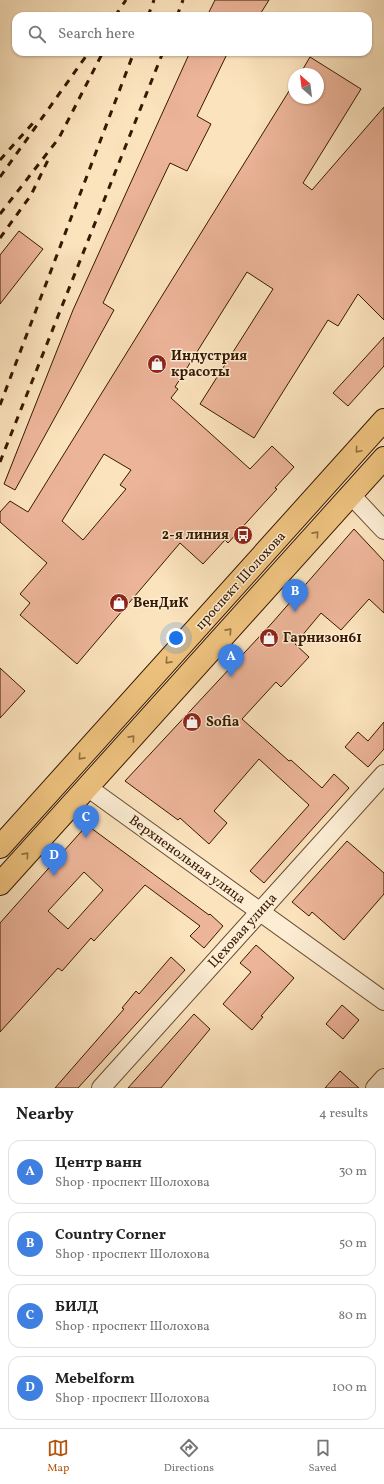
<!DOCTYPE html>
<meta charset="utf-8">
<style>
body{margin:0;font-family:Vollkorn,serif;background:#f2f2f2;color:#222}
.compass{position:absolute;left:288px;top:68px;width:36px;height:36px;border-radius:50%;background:#fff;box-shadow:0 1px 3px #0004;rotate:332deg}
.you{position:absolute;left:176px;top:638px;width:14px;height:14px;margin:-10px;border:3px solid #fff;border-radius:50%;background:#1a73e8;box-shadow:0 0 0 6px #1a73e833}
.badge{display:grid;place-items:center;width:26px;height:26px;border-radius:50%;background:#b45309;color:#fff;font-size:13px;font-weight:700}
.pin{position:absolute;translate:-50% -33px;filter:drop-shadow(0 1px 2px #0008)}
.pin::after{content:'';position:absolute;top:21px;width:14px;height:12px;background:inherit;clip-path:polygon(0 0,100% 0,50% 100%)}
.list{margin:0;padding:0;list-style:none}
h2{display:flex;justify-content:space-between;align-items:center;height:52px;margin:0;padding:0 16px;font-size:17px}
h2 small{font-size:13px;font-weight:400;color:#767676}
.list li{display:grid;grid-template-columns:26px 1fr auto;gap:12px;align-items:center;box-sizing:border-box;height:64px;margin:0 8px 8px;padding:0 8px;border:1px solid #e0e0e0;border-radius:12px}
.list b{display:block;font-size:15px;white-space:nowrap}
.list p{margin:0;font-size:13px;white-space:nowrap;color:#767676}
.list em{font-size:13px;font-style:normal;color:#767676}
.icon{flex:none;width:22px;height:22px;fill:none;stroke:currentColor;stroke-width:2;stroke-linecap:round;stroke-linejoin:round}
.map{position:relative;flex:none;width:384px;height:1088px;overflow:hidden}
.search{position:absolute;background:#fff;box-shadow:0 1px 3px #0004;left:12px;right:12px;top:12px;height:44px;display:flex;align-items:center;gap:10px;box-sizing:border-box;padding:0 14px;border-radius:12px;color:#767676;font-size:15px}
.sheet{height:340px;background:#fff}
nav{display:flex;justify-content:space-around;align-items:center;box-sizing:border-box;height:56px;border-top:1px solid #e0e0e0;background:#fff;font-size:11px;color:#767676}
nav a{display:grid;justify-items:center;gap:2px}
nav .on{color:#b45309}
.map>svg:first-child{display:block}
.building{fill:#ecb499;stroke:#371901;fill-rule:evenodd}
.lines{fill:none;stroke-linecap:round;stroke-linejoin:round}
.minor-casing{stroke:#684c30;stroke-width:20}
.primary-casing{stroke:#371901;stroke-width:24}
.minor{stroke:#fcedd4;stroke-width:18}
.primary{stroke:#eec27e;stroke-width:22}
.rail{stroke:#371901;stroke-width:3;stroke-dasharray:7 7;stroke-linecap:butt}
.oneway{stroke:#926e40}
.labels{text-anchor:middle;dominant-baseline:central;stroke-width:3;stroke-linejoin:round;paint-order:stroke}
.poi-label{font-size:14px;font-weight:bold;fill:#371901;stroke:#fcedd4;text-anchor:start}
.street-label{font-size:14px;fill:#371901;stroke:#fcedd4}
</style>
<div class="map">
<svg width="384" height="1088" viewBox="0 0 384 1088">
<rect width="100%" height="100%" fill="#fbe3bd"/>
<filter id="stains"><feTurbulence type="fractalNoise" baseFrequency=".005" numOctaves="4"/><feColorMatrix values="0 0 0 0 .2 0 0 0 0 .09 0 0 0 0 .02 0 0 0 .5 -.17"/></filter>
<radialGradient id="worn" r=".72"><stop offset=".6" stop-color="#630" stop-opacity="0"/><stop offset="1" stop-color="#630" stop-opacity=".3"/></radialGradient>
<g class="building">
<path d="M 215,0 L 269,0 L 259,16 L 207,16 Z"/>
<path d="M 190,52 L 228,52 L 197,116 L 211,124 L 187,171 L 170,163 L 103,303 L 114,310 L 15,490 L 4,484 L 73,310 Z"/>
<path d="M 310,57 L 361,89 L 303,183 L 312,190 L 384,107 L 384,320 L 358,294 L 338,326 L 328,320 L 254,438 L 200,404 L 273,289 L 247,272 L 175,387 L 178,389 L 171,398 L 250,469 L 272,446 L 294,467 L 275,488 L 277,489 L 228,543 L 225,540 L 203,564 L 180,543 L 77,664 L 20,615 L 30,603 L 20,594 L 47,563 L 0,522 L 0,512 L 10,501 L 28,512 L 294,83 L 294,98 L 318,98 L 318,74 L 300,74 ZM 104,454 L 131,470 L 120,485 L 126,489 L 83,540 L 62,521 Z"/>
<path d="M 19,231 L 43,249 L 0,304 L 0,255 Z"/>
<path d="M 384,337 L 384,366 L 348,406 L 333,393 Z"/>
<path d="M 354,529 L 384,561 L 384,613 L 369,599 L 341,630 L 321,613 L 295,644 L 309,657 L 281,687 L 276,682 L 242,719 L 289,761 L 291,760 L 322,788 L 334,774 L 349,788 L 264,883 L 250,871 L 309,805 L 259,759 L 214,811 L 227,823 L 209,844 L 180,818 L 178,820 L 125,781 L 272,623 Z"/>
<path d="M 0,668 L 25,691 L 0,718 Z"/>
<path d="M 384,722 L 384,749 L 368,767 L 345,747 L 358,732 L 368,741 Z"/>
<path d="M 87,825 L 209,915 L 210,914 L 223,926 L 204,948 L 190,936 L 200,926 L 145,885 L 94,941 L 91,938 L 62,971 L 58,968 L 0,1032 L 0,923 ZM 84,872 L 103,890 L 68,929 L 48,911 Z"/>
<path d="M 347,841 L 384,873 L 384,894 L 344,940 L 312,912 L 309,916 L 292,902 Z"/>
<path d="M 256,945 L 294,978 L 261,1016 L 263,1017 L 252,1030 L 223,1004 L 251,972 L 240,963 Z"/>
<path d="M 171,957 L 185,970 L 78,1088 L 55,1088 L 124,1009 L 122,1008 L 136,991 L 139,994 Z"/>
<path d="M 342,1005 L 359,1020 L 343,1039 L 326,1024 Z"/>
<path d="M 194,1014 L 210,1029 L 161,1088 L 128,1088 Z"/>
<path d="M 340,1071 L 359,1088 L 325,1088 Z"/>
</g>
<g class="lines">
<defs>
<g id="minor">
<path d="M 351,495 L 384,530"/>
<path d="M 87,787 L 384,1001"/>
<path d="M 101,1088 L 384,774"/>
<path d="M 375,1088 L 384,1078"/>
</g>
<g id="primary">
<path d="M 0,847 L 384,420"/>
<path d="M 0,884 L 384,458"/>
</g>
</defs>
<use href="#minor" class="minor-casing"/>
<use href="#primary" class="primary-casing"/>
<use href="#minor" class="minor"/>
<use href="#primary" class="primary"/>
<g class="rail">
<path d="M 115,16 L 126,0"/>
<path d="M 148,16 L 154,0"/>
<path d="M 177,16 L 183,0"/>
<path d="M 0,160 L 33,123"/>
<path d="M 0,177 L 89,52"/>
<path d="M 0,214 L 59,138 L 103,52"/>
<path d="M 0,238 L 31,195 L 50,156"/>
<path d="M 0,405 L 134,52"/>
<path d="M 0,462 L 163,52"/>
</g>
</g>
<defs><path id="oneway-chevron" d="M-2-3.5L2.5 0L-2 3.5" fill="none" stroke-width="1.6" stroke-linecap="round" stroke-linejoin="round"/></defs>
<g class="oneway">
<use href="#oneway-chevron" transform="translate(358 450) rotate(131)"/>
<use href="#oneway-chevron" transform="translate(316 534) rotate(-48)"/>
<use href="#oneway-chevron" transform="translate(229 631) rotate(-48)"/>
<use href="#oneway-chevron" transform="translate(168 661) rotate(132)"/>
<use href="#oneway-chevron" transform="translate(132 738) rotate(-48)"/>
<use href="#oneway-chevron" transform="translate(81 757) rotate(132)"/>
<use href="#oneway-chevron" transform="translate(26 855) rotate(-48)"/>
</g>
<defs>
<symbol id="shop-disc" viewBox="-11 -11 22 22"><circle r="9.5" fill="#8f2418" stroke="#fcedd4"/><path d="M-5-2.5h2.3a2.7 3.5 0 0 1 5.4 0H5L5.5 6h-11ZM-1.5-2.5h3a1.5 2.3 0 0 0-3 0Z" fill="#fff"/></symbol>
<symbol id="bus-disc" viewBox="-11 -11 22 22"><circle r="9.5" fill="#8f2418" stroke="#fcedd4"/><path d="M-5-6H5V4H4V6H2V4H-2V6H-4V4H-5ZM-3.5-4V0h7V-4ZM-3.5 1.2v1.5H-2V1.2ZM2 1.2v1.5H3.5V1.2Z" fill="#fff"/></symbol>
</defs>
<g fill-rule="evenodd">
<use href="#shop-disc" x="146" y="353" width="22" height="22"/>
<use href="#bus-disc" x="232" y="524" width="22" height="22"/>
<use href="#shop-disc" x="108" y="592" width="22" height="22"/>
<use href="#shop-disc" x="258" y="627" width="22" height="22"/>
<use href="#shop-disc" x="181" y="711" width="22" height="22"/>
</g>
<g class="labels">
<g class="poi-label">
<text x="171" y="356">Индустрия<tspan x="171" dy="16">красоты</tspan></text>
<text x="229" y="535" text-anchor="end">2-я линия</text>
<text x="133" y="603">ВенДиК</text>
<text x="283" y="638">Гарнизон61</text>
<text x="206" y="722">Sofia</text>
</g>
<g class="street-label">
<text transform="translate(241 581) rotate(-48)">проспект Шолохова</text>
<text transform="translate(187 860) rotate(36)">Верхненольная улица</text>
<text transform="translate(243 931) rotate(-48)">Цеховая улица</text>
</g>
</g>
<rect width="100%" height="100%" filter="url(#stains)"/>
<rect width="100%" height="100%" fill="url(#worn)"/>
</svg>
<svg class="compass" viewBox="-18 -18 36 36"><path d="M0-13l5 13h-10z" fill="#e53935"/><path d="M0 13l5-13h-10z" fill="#767676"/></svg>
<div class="you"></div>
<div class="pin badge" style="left:231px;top:677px;background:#3f7fe0">A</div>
<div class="pin badge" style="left:295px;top:612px;background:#3f7fe0">B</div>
<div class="pin badge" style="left:86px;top:838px;background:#3f7fe0">C</div>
<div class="pin badge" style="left:54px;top:876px;background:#3f7fe0">D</div>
<div class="search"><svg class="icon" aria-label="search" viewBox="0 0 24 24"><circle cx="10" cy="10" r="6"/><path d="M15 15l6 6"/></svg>Search here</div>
</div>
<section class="sheet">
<h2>Nearby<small>4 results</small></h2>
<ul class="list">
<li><span class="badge" style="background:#3f7fe0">A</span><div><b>Центр ванн</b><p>Shop · проспект Шолохова</p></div><em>30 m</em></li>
<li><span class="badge" style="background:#3f7fe0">B</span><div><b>Country Corner</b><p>Shop · проспект Шолохова</p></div><em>50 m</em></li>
<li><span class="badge" style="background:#3f7fe0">C</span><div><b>БИЛД</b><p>Shop · проспект Шолохова</p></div><em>80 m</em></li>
<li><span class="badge" style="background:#3f7fe0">D</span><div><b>Mebelform</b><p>Shop · проспект Шолохова</p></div><em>100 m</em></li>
</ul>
</section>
<nav>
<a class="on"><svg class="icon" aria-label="map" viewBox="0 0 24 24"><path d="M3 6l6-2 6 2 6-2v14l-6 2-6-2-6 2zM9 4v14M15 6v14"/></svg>Map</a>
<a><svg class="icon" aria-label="directions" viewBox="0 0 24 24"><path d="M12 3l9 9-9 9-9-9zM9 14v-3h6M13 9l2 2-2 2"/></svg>Directions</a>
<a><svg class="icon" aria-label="saved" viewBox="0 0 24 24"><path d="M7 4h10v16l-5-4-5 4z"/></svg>Saved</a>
</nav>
